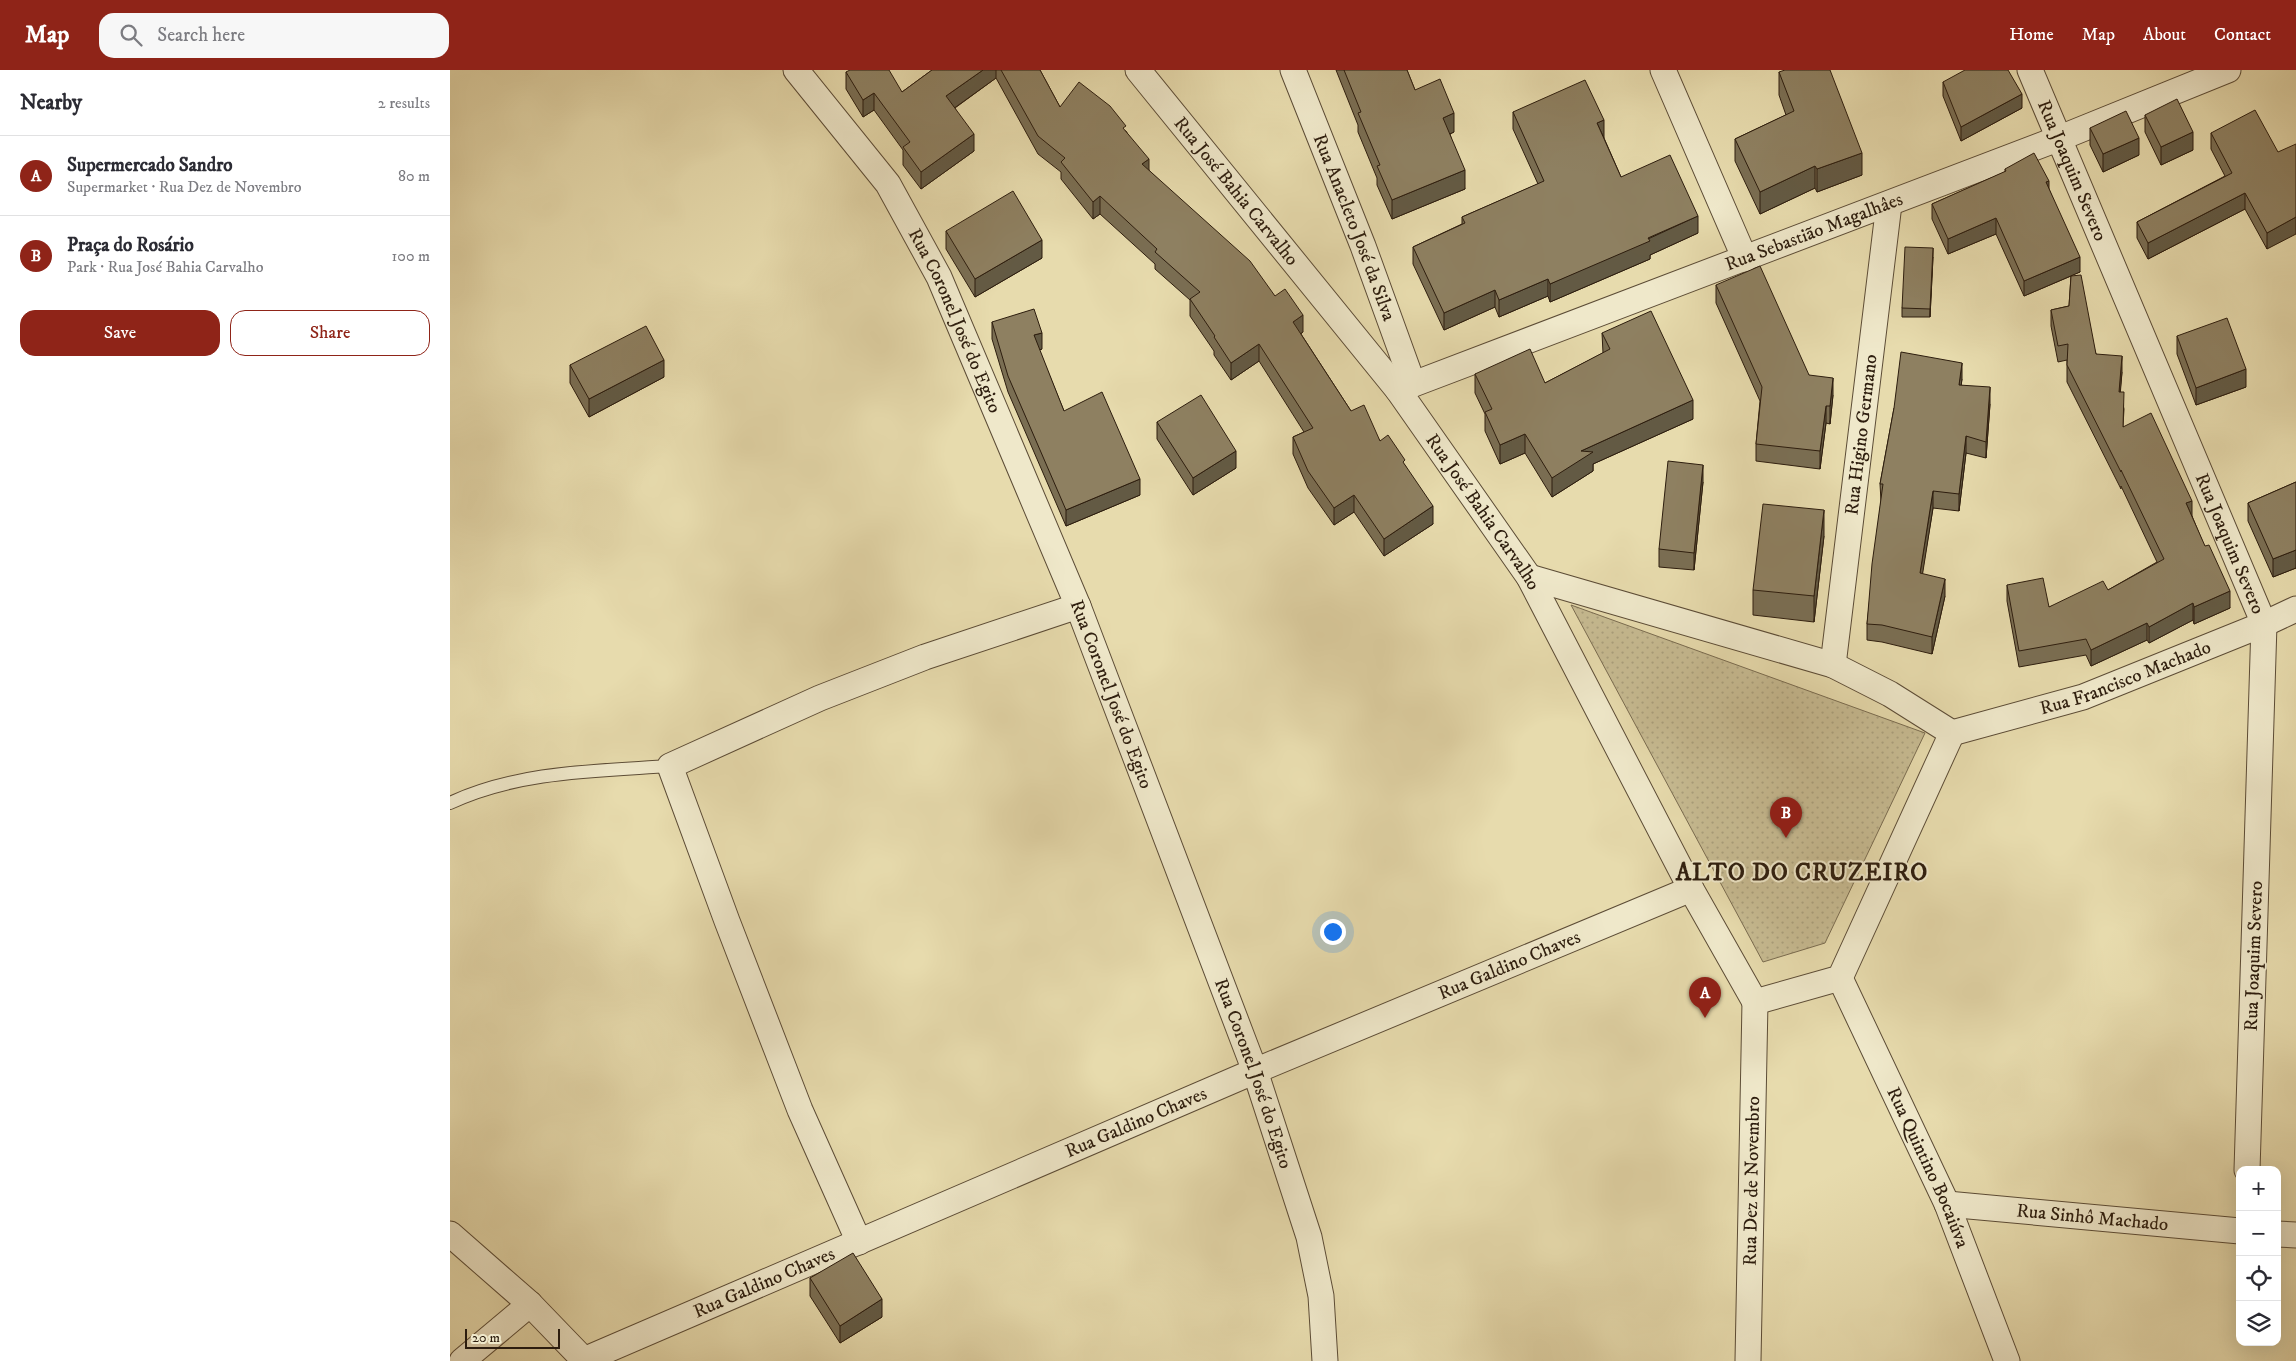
<!DOCTYPE html>
<meta charset="utf-8">
<style>
body{margin:0;font-family:"IM FELL DW Pica",serif;background:#f7f7f7;color:#2b2b33}
.controls{position:absolute;right:15px;bottom:15px;display:grid;overflow:hidden;border-radius:10px;box-shadow:0 5px 20px #0002}
.controls button{width:45px;height:45px;display:grid;place-items:center;padding:0;border:0;border-bottom:1px solid #e1e1e2;background:#fff;color:#2b2b33;font:25px sans-serif}
.scale{position:absolute;left:15px;bottom:12px;width:95px;box-sizing:border-box;padding-left:5px;border:2px solid #2d1d0e;border-top:0;font-size:14px;line-height:18px;white-space:nowrap;color:#2d1d0e;-webkit-text-stroke:4px #efe8ca;paint-order:stroke}
.you{position:absolute;left:882px;top:861px;width:18px;height:18px;margin:-12px;border:4px solid #fff;border-radius:50%;background:#1a73e8;box-shadow:0 0 0 8px #1a73e833}
.badge{display:grid;place-items:center;width:32px;height:32px;border-radius:50%;background:#8f2418;color:#fff;font-size:16px;font-weight:700}
.pin{position:absolute;translate:-50% -41px;filter:drop-shadow(0 1px 2px #0008)}
.pin::after{content:'';position:absolute;top:26px;width:18px;height:15px;background:inherit;clip-path:polygon(0 0,100% 0,50% 100%)}
.list{margin:0;padding:0;list-style:none}
h2{display:flex;justify-content:space-between;align-items:center;height:65px;margin:0;padding:0 20px;font-size:21px}
h2 small{font-size:16px;font-weight:400;color:#7c7c81}
.list li{display:grid;grid-template-columns:32px 1fr auto;gap:15px;align-items:center;box-sizing:border-box;height:80px;padding:0 20px;border-top:1px solid #e1e1e2}
.list b{display:block;font-size:19px;white-space:nowrap}
.list p{margin:0;font-size:16px;white-space:nowrap;color:#7c7c81}
.list em{font-size:16px;font-style:normal;color:#7c7c81}
.actions{display:flex;gap:10px;padding:15px 20px}
.actions a{flex:1;padding:11px 0;border:1px solid #8f2418;border-radius:15px;text-align:center;font-size:18px;color:#8f2418}
.actions .main{background:#8f2418;color:#fff}
.icon{flex:none;width:28px;height:28px;fill:none;stroke:currentColor;stroke-width:2;stroke-linecap:round;stroke-linejoin:round}
.map{position:relative;flex:none;width:1846px;height:1291px;overflow:hidden}
header{display:flex;align-items:center;gap:30px;box-sizing:border-box;height:70px;padding:0 25px;background:#8f2418;color:#fff}
header strong{font-size:24px}
nav{display:flex;gap:28px;margin-inline-start:auto;font-size:18px}
.search{width:350px;height:45px;background:#f7f7f7;display:flex;align-items:center;gap:12px;box-sizing:border-box;padding:0 18px;border-radius:15px;color:#7c7c81;font-size:19px}
main{display:flex}
aside{flex:1;background:#fff}
.map>svg:first-child{display:block}
.park{fill:url(#park-dots);stroke:#7a6c50}
.lines{fill:none;stroke-linecap:round;stroke-linejoin:round}
.lane-casing{stroke:#5c4c36;stroke-width:14}
.street-casing{stroke:#5c4c36;stroke-width:27}
.lane{stroke:#efe8ca;stroke-width:12}
.street{stroke:#efe8ca;stroke-width:25}
.wall{fill:#7a6e53;stroke:#2d1d0e}
.shaded-wall{fill:#635a44;stroke:#2d1d0e}
.building{fill:#8e8061;stroke:#2d1d0e}
.labels{text-anchor:middle;dominant-baseline:central;stroke-width:4;stroke-linejoin:round;paint-order:stroke}
.street-label{font-size:19px;fill:#2d1d0e;stroke:#efe8ca}
.district-label{font-size:24px;font-weight:bold;letter-spacing:1px;fill:#2d1d0e;stroke:#efe8ca}
</style>
<header>
<strong>Map</strong>
<div class="search"><svg class="icon" aria-label="search" viewBox="0 0 24 24"><circle cx="10" cy="10" r="6"/><path d="M15 15l6 6"/></svg>Search here</div>
<nav><a>Home</a><a>Map</a><a>About</a><a>Contact</a></nav>
</header>
<main>
<aside>
<h2>Nearby<small>2 results</small></h2>
<ul class="list">
<li><span class="badge">A</span><div><b>Supermercado Sandro</b><p>Supermarket · Rua Dez de Novembro</p></div><em>80 m</em></li>
<li><span class="badge">B</span><div><b>Praça do Rosário</b><p>Park · Rua José Bahia Carvalho</p></div><em>100 m</em></li>
</ul>
<div class="actions"><a class="main">Save</a><a>Share</a></div>
</aside>
<div class="map">
<svg width="1846" height="1291" viewBox="0 0 1846 1291">
<defs>
<pattern id="park-dots" width="8" height="8" patternUnits="userSpaceOnUse" patternTransform="scale(1.25)"><rect width="8" height="8" fill="#c7bb92"/><path d="M2 2h.1M6 6h.1" fill="none" stroke="#aba07d" stroke-width="1.8" stroke-linecap="round"/></pattern>
</defs>
<rect width="100%" height="100%" fill="#e7dbad"/>
<filter id="stains"><feTurbulence type="fractalNoise" baseFrequency=".004" numOctaves="4"/><feColorMatrix values="0 0 0 0 .2 0 0 0 0 .09 0 0 0 0 .02 0 0 0 .5 -.17"/></filter>
<radialGradient id="worn" r=".72"><stop offset=".6" stop-color="#630" stop-opacity="0"/><stop offset="1" stop-color="#630" stop-opacity=".3"/></radialGradient>
<path class="park" d="M 1121,535 L 1475,663 L 1375,873 L 1313,892 Z"/>
<g class="lines">
<defs>
<path id="lane" d="M 0,733 C 68,701 147,701 220,696"/>
<g id="street">
<path id="s1" d="M 346,0 L 438,114 L 489,207 L 628,536 L 805,1001 L 859,1167 L 871,1226 L 875,1291"/>
<path id="s2" d="M 688,0 L 948,320 L 1079,507 L 1241,819 L 1305,932"/>
<path id="s3" d="M 843,0 L 913,176 L 963,314"/>
<path d="M 1213,0 L 1295,189"/>
<path id="s4" d="M 1580,0 L 1814,554 L 1797,1100"/>
<path id="s5" d="M 948,320 L 1610,68 L 1778,0"/>
<path d="M 1079,507 L 1383,595 L 1440,624 L 1502,663"/>
<path id="s6" d="M 1383,595 L 1439,134"/>
<path id="s7" d="M 1502,663 L 1633,627 L 1814,554 L 1846,539"/>
<path id="s8" d="M 1390,908 L 1497,1134 L 1557,1291"/>
<path d="M 1305,932 L 1390,908 L 1502,663"/>
<path id="s9" d="M 1497,1134 L 1790,1161"/>
<path d="M 0,1164 L 80,1234 L 135,1291"/>
<path d="M 1827,1164 L 1846,1165"/>
<path d="M 409,1172 L 350,1040 L 277,851 L 220,696 L 370,628 L 475,587 L 628,536"/>
<path id="s10" d="M 134,1290 L 805,1001 L 1241,819"/>
<path d="M 12,1291 L 80,1234"/>
<path id="s11" d="M 1298,1291 L 1305,932"/>
</g>
</defs>
<use href="#lane" class="lane-casing"/>
<use href="#street" class="street-casing"/>
<use href="#lane" class="lane"/>
<use href="#street" class="street"/>
</g>
<g class="wall">
<path d="M 482,0 L 590,0 L 610,37 L 676,61 L 699,100 L 825,226 L 853,262 L 851,264 L 901,341 L 955,395 L 983,454 L 934,486 L 904,442 L 884,455 L 858,418 L 843,384 L 843,367 L 854,362 L 809,291 L 781,310 L 764,285 L 764,281 L 740,246 L 740,230 L 705,199 L 705,194 L 650,144 L 643,149 L 611,109 L 611,102 L 588,84 L 546,8 L 505,38 L 524,81 L 471,119 L 453,95 L 453,80 L 424,40 L 413,47 L 396,19 L 396,2 L 452,22 Z"/>
<path d="M 886,0 L 957,0 L 965,20 L 1004,62 L 1000,64 L 1015,119 L 942,149 L 927,115 L 927,108 L 908,62 L 908,55 Z"/>
<path d="M 1329,2 L 1412,105 L 1367,122 L 1365,118 L 1310,144 L 1285,91 L 1285,69 L 1336,45 L 1329,25 Z"/>
<path d="M 1493,12 L 1572,38 L 1511,71 L 1493,26 Z"/>
<path d="M 1063,42 L 1154,68 L 1171,107 L 1248,163 L 1200,185 L 1200,189 L 1100,232 L 1098,226 L 1049,247 L 1045,237 L 994,260 L 963,194 L 963,177 L 1012,154 L 1012,147 L 1088,114 L 1063,59 Z"/>
<path d="M 1695,45 L 1743,80 L 1711,95 L 1695,62 Z"/>
<path d="M 1640,58 L 1689,85 L 1653,102 L 1640,75 Z"/>
<path d="M 1761,63 L 1828,82 L 1817,179 L 1795,139 L 1698,189 L 1687,168 L 1687,152 L 1775,106 L 1761,79 Z"/>
<path d="M 1555,99 L 1599,119 L 1630,202 L 1622,205 L 1646,284 L 1672,302 L 1670,322 L 1674,339 L 1673,356 L 1742,446 L 1780,538 L 1744,554 L 1743,550 L 1699,573 L 1697,570 L 1641,596 L 1636,585 L 1569,597 L 1557,531 L 1557,515 L 1599,537 L 1658,520 L 1707,492 L 1671,416 L 1671,419 L 1617,312 L 1617,290 L 1608,292 L 1601,256 L 1601,240 L 1619,236 L 1621,206 L 1574,226 L 1546,164 L 1498,184 L 1482,149 L 1482,134 L 1555,102 Z"/>
<path d="M 496,161 L 592,188 L 525,227 L 496,179 Z"/>
<path d="M 1483,187 L 1480,247 L 1452,247 L 1452,238 Z"/>
<path d="M 1266,215 L 1359,305 L 1383,325 L 1380,354 L 1376,353 L 1370,399 L 1306,391 L 1306,374 L 1310,331 L 1266,233 Z"/>
<path d="M 542,252 L 592,279 L 589,280 L 614,341 L 690,425 L 616,456 L 558,322 L 542,269 Z"/>
<path d="M 1152,263 L 1243,349 L 1143,394 L 1143,401 L 1102,427 L 1075,383 L 1050,394 L 1035,361 L 1035,344 L 1025,323 L 1025,304 L 1095,313 L 1153,283 Z"/>
<path d="M 1727,266 L 1796,317 L 1746,335 L 1727,284 Z"/>
<path d="M 120,295 L 214,307 L 139,347 L 120,313 Z"/>
<path d="M 1512,309 L 1511,315 L 1540,334 L 1536,388 L 1516,383 L 1509,441 L 1483,438 L 1472,504 L 1495,526 L 1482,584 L 1432,572 L 1417,570 L 1417,554 L 1431,431 L 1430,414 L 1444,338 Z"/>
<path d="M 707,352 L 786,398 L 743,425 L 707,369 Z"/>
<path d="M 1253,412 L 1244,500 L 1209,497 L 1209,479 Z"/>
<path d="M 1846,412 L 1846,498 L 1823,507 L 1798,451 L 1798,433 Z"/>
<path d="M 1374,466 L 1364,552 L 1303,545 L 1303,520 Z"/>
<path d="M 360,1208 L 432,1247 L 390,1273 L 360,1226 Z"/>
</g>
<g class="shaded-wall">
<path d="M 533,0 L 546,0 L 546,8 L 496,44 L 496,26 Z"/>
<path d="M 424,23 L 424,40 L 413,47 L 413,30 Z"/>
<path d="M 1572,24 L 1572,38 L 1511,71 L 1511,57 Z"/>
<path d="M 1004,43 L 1004,62 L 993,67 L 993,48 Z"/>
<path d="M 1154,50 L 1154,68 L 1147,53 Z"/>
<path d="M 1743,62 L 1743,80 L 1711,95 L 1711,77 Z"/>
<path d="M 524,64 L 524,81 L 471,119 L 471,102 Z"/>
<path d="M 1689,68 L 1689,85 L 1653,102 L 1653,84 Z"/>
<path d="M 1412,83 L 1412,105 L 1367,122 L 1367,99 Z"/>
<path d="M 699,89 L 699,106 L 692,94 Z"/>
<path d="M 1365,96 L 1365,118 L 1310,144 L 1310,122 Z"/>
<path d="M 1015,100 L 1015,119 L 942,149 L 942,130 Z"/>
<path d="M 1599,111 L 1599,126 L 1596,112 Z"/>
<path d="M 1795,123 L 1795,139 L 1698,189 L 1698,173 Z"/>
<path d="M 650,126 L 650,144 L 643,149 L 643,132 Z"/>
<path d="M 1248,146 L 1248,163 L 1200,185 L 1200,189 L 1100,232 L 1100,214 Z"/>
<path d="M 1846,147 L 1846,164 L 1817,179 L 1817,163 Z"/>
<path d="M 1546,148 L 1546,164 L 1498,184 L 1498,169 Z"/>
<path d="M 592,170 L 592,188 L 525,227 L 525,209 Z"/>
<path d="M 1483,178 L 1483,187 L 1480,247 L 1480,239 Z"/>
<path d="M 1630,187 L 1630,202 L 1574,226 L 1574,211 Z"/>
<path d="M 1098,209 L 1098,226 L 1049,247 L 1049,230 Z"/>
<path d="M 1045,220 L 1045,237 L 994,260 L 994,243 Z"/>
<path d="M 853,245 L 853,262 L 843,269 L 843,252 Z"/>
<path d="M 592,263 L 592,279 L 584,282 L 584,265 Z"/>
<path d="M 809,274 L 809,291 L 781,310 L 781,293 Z"/>
<path d="M 1672,286 L 1672,302 L 1669,339 L 1669,322 Z"/>
<path d="M 214,290 L 214,307 L 139,347 L 139,329 Z"/>
<path d="M 1512,293 L 1512,309 L 1509,332 L 1509,315 Z"/>
<path d="M 1796,299 L 1796,317 L 1746,335 L 1746,318 Z"/>
<path d="M 1383,308 L 1383,325 L 1380,354 L 1380,336 Z"/>
<path d="M 1540,317 L 1540,334 L 1536,388 L 1536,372 Z"/>
<path d="M 1243,330 L 1243,349 L 1143,394 L 1143,401 L 1102,427 L 1102,408 L 1131,381 Z"/>
<path d="M 1376,336 L 1376,353 L 1370,399 L 1370,381 Z"/>
<path d="M 1075,364 L 1075,383 L 1050,394 L 1050,375 Z"/>
<path d="M 1516,366 L 1516,383 L 1509,441 L 1509,424 Z"/>
<path d="M 786,381 L 786,398 L 743,425 L 743,408 Z"/>
<path d="M 1253,395 L 1253,412 L 1244,500 L 1244,483 Z"/>
<path d="M 690,409 L 690,425 L 616,456 L 616,440 Z"/>
<path d="M 1483,421 L 1483,438 L 1470,520 L 1470,503 Z"/>
<path d="M 904,425 L 904,442 L 884,455 L 884,438 Z"/>
<path d="M 1742,431 L 1742,447 L 1736,433 Z"/>
<path d="M 983,436 L 983,454 L 934,486 L 934,469 Z"/>
<path d="M 1374,440 L 1374,466 L 1364,552 L 1364,526 Z"/>
<path d="M 1846,480 L 1846,498 L 1823,507 L 1823,489 Z"/>
<path d="M 1495,509 L 1495,526 L 1482,584 L 1482,567 Z"/>
<path d="M 1780,521 L 1780,538 L 1744,554 L 1744,537 Z"/>
<path d="M 1743,533 L 1743,550 L 1699,573 L 1699,557 Z"/>
<path d="M 1697,553 L 1697,570 L 1641,596 L 1641,580 Z"/>
<path d="M 432,1229 L 432,1247 L 390,1273 L 390,1256 Z"/>
</g>
<g class="building">
<path d="M 400,0 L 439,0 L 452,22 L 482,0 L 533,0 L 496,26 L 524,64 L 471,102 L 453,77 L 460,72 L 424,23 L 413,30 L 396,2 Z"/>
<path d="M 551,0 L 590,0 L 610,37 L 629,12 L 660,36 L 676,56 L 673,58 L 699,89 L 692,94 L 800,191 L 825,226 L 835,219 L 853,245 L 843,252 L 901,341 L 914,335 L 930,371 L 938,365 L 955,390 L 953,392 L 983,436 L 934,469 L 904,425 L 884,438 L 858,401 L 843,367 L 863,358 L 809,274 L 781,293 L 764,267 L 765,266 L 740,229 L 750,222 L 705,182 L 707,179 L 650,126 L 643,132 L 611,92 L 615,88 L 588,66 Z"/>
<path d="M 894,0 L 957,0 L 965,20 L 990,9 L 1004,43 L 993,48 L 1015,100 L 942,130 L 927,96 L 930,95 L 908,43 L 911,42 Z"/>
<path d="M 1335,0 L 1380,0 L 1412,83 L 1367,99 L 1365,96 L 1310,122 L 1285,69 L 1344,41 L 1329,2 Z"/>
<path d="M 1515,0 L 1558,0 L 1572,24 L 1511,57 L 1493,12 Z"/>
<path d="M 1135,10 L 1154,50 L 1147,53 L 1171,107 L 1220,85 L 1248,146 L 1198,168 L 1200,171 L 1100,214 L 1098,209 L 1049,230 L 1045,220 L 994,243 L 963,177 L 1015,153 L 1012,147 L 1094,111 L 1063,42 Z"/>
<path d="M 1727,29 L 1743,62 L 1711,77 L 1695,45 Z"/>
<path d="M 1805,40 L 1828,82 L 1846,74 L 1846,147 L 1817,163 L 1795,123 L 1698,173 L 1687,152 L 1782,103 L 1761,63 Z"/>
<path d="M 1676,41 L 1689,68 L 1653,84 L 1640,58 Z"/>
<path d="M 1584,83 L 1599,111 L 1596,112 L 1630,187 L 1574,211 L 1546,148 L 1498,169 L 1482,134 L 1556,101 L 1555,99 Z"/>
<path d="M 563,121 L 592,170 L 525,209 L 496,161 Z"/>
<path d="M 1455,177 L 1483,178 L 1480,239 L 1452,238 Z"/>
<path d="M 1310,196 L 1359,305 L 1383,308 L 1380,336 L 1376,336 L 1370,381 L 1306,374 L 1312,317 L 1266,215 Z"/>
<path d="M 1631,205 L 1646,284 L 1672,286 L 1669,322 L 1674,322 L 1673,357 L 1701,343 L 1742,431 L 1736,433 L 1755,476 L 1759,475 L 1780,521 L 1744,537 L 1743,533 L 1699,557 L 1697,553 L 1641,580 L 1636,569 L 1569,581 L 1557,515 L 1593,508 L 1599,537 L 1653,511 L 1658,520 L 1714,489 L 1671,400 L 1671,402 L 1617,295 L 1618,274 L 1608,276 L 1601,240 L 1619,236 L 1621,206 Z"/>
<path d="M 584,239 L 592,263 L 584,265 L 614,341 L 652,322 L 690,409 L 616,440 L 558,306 L 542,252 Z"/>
<path d="M 1201,241 L 1243,330 L 1131,381 L 1143,382 L 1102,408 L 1075,364 L 1050,375 L 1035,342 L 1042,339 L 1025,304 L 1080,279 L 1095,313 L 1160,279 L 1152,263 Z"/>
<path d="M 1777,248 L 1796,299 L 1746,318 L 1727,266 Z"/>
<path d="M 196,256 L 214,290 L 139,329 L 120,295 Z"/>
<path d="M 1451,282 L 1512,293 L 1509,315 L 1540,317 L 1536,372 L 1516,366 L 1509,424 L 1483,421 L 1470,503 L 1495,509 L 1482,567 L 1432,555 L 1417,554 L 1422,494 L 1433,414 L 1430,414 L 1444,338 Z"/>
<path d="M 751,325 L 786,381 L 743,408 L 707,352 Z"/>
<path d="M 1218,391 L 1253,395 L 1244,483 L 1209,479 Z"/>
<path d="M 1846,412 L 1846,480 L 1823,489 L 1798,433 Z"/>
<path d="M 1313,434 L 1374,440 L 1364,526 L 1303,520 Z"/>
<path d="M 403,1183 L 432,1229 L 390,1256 L 360,1208 Z"/>
</g>
<g class="labels">
<g class="street-label">
<text stroke="none"><textPath href="#s4" startOffset="109">Rua Joaquim Severo</textPath></text>
<text stroke="none"><textPath href="#s2" startOffset="156">Rua José Bahia Carvalho</textPath></text>
<text stroke="none"><textPath href="#s3" startOffset="169">Rua Anacleto José da Silva</textPath></text>
<text stroke="none"><textPath href="#s5" startOffset="445">Rua Sebastião Magalhâes</textPath></text>
<text stroke="none"><textPath href="#s1" startOffset="299">Rua Coronel José do Egito</textPath></text>
<text stroke="none"><textPath href="#s6" startOffset="232">Rua Higino Germano</textPath></text>
<text stroke="none"><textPath href="#s2" startOffset="561">Rua José Bahia Carvalho</textPath></text>
<text stroke="none"><textPath href="#s4" startOffset="514">Rua Joaquim Severo</textPath></text>
<text stroke="none"><textPath href="#s7" startOffset="182">Rua Francisco Machado</textPath></text>
<text stroke="none"><textPath href="#s1" startOffset="704">Rua Coronel José do Egito</textPath></text>
<text transform="translate(1804 886) rotate(-88)">Rua Joaquim Severo</text>
<text stroke="none"><textPath href="#s10" startOffset="1006">Rua Galdino Chaves</textPath></text>
<text stroke="none"><textPath href="#s1" startOffset="1109">Rua Coronel José do Egito</textPath></text>
<text stroke="none"><textPath href="#s10" startOffset="601">Rua Galdino Chaves</textPath></text>
<text stroke="none"><textPath href="#s8" startOffset="209">Rua Quintino Bocaiúva</textPath></text>
<text stroke="none"><textPath href="#s11" startOffset="180">Rua Dez de Novembro</textPath></text>
<text stroke="none"><textPath href="#s9" startOffset="146">Rua Sinhô Machado</textPath></text>
<text stroke="none"><textPath href="#s10" startOffset="196">Rua Galdino Chaves</textPath></text>
</g>
<g class="district-label">
<text x="1352" y="803">ALTO DO CRUZEIRO</text>
</g>
</g>
<rect width="100%" height="100%" filter="url(#stains)"/>
<rect width="100%" height="100%" fill="url(#worn)"/>
</svg>
<div class="controls">
<button>+</button>
<button>−</button>
<button><svg class="icon" aria-label="locate" viewBox="0 0 24 24"><circle cx="12" cy="12" r="6"/><path d="M12 2v4M12 18v4M2 12h4M18 12h4"/></svg></button>
<button><svg class="icon" aria-label="layers" viewBox="0 0 24 24"><path d="M12 4l9 5-9 5-9-5zM3 14l9 5 9-5"/></svg></button>
</div>
<div class="scale">20 m</div>
<div class="you"></div>
<div class="pin badge" style="left:1255px;top:948px">A</div>
<div class="pin badge" style="left:1336px;top:768px">B</div>
</div>
</main>
